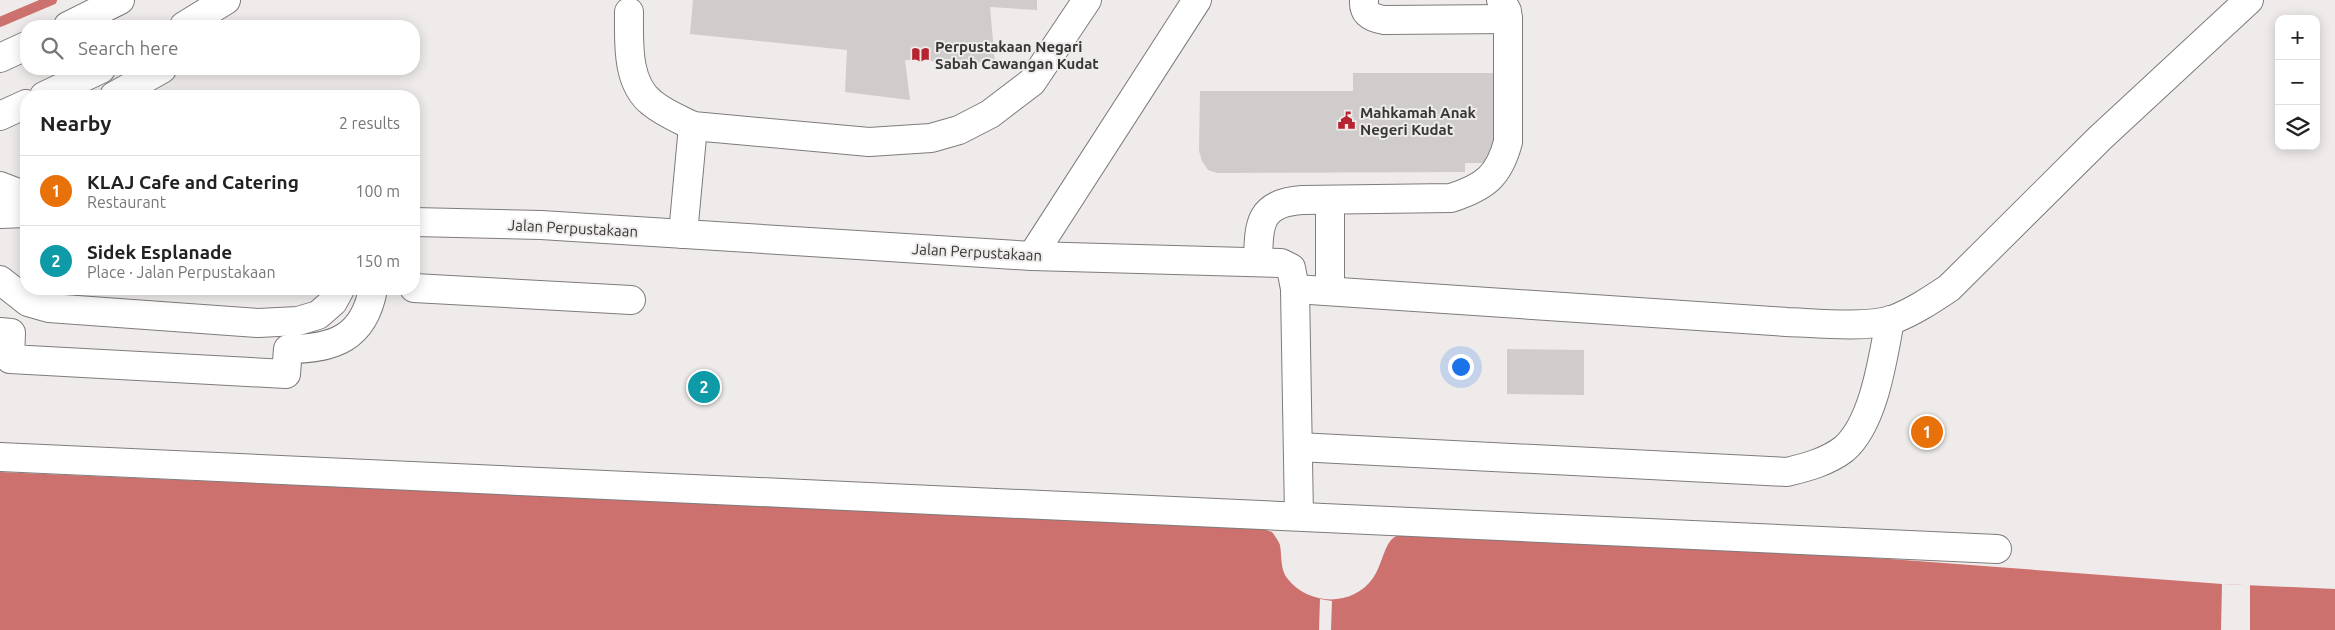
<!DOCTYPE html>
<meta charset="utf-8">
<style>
body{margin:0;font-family:Ubuntu,sans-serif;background:#f2f2f2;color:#222}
.controls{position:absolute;right:15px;top:15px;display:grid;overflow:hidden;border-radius:10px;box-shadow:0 2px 12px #0003}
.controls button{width:45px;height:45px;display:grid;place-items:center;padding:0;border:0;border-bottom:1px solid #e0e0e0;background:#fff;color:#222;font:25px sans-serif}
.you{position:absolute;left:1460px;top:366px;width:18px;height:18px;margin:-12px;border:4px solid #fff;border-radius:50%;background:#1a73e8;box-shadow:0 0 0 8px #1a73e833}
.badge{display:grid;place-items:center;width:32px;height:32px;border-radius:50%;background:#d93025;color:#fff;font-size:16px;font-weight:700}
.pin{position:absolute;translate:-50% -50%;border:2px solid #fff;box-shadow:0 1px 5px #0006}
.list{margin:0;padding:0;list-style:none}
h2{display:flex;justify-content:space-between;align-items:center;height:65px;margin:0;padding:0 20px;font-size:21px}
h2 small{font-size:16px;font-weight:400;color:#767676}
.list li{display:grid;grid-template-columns:32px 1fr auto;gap:15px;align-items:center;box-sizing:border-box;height:70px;padding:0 20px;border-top:1px solid #e0e0e0}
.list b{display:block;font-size:19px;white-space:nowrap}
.list p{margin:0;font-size:16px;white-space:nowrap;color:#767676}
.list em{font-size:16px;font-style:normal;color:#767676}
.icon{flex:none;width:28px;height:28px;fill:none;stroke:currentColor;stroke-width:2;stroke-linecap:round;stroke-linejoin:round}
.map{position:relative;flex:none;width:2335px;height:630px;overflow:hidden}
.search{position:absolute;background:#fff;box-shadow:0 2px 12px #0003;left:20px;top:20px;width:400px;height:55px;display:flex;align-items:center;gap:12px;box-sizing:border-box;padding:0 18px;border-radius:20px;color:#767676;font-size:19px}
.panel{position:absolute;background:#fff;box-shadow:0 2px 12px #0003;left:20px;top:90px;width:400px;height:205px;border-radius:20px}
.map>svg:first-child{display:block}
.water{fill:#cd716e}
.pier{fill:#efebeb}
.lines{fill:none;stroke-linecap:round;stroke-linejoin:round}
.stream{stroke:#cd716e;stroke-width:10}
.building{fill:#d0cccc}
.minor-casing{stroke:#7f7b7b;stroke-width:30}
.major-casing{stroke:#7f7b7b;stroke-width:30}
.minor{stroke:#fff;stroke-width:28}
.major{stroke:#fff;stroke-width:28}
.labels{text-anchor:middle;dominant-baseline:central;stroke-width:4;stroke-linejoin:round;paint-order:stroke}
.poi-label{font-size:15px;font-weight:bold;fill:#373535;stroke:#efebeb;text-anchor:start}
.street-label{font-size:15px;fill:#373535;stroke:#efebeb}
</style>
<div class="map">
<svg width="2335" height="630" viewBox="0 0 2335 630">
<rect width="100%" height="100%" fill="#efebeb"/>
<path class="water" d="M 0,472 L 1261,528 L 1272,532 C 1275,536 1278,540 1280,545 C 1282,556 1280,569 1287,578 C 1308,606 1353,607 1373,578 C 1381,567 1383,550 1391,540 C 1397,533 1408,533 1416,532 L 1890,559 L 2222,584 L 2335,589 L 2335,630 L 0,630 Z"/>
<g class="pier">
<path d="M 2222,584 L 2250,585 L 2250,630 L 2221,630 Z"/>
<path d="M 1320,599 L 1332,601 L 1331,630 L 1319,630 Z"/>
</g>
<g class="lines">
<path class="stream" d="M 0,22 L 52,0"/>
</g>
<g class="building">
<path d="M 693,0 L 1037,0 L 1037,10 L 990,7 L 995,63 L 905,60 L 910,100 L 845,92 L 847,50 L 690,34 Z"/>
<path d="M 1353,73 L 1493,73 L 1493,163 L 1465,163 L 1465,172 L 1217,173 L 1208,170 L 1202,161 L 1199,151 L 1200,91 L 1353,91 Z"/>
<path d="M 1507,349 L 1584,350 L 1584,395 L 1507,394 Z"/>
</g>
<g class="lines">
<defs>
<g id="minor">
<path d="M 1364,0 C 1363,14 1372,18 1384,20 L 1508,19"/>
<path d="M 629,12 C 629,42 626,83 652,103 C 664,113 679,119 693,126 L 869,142 L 931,138 L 959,130 L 990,114 L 1032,82 L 1087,0"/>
<path d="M 0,186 L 26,196"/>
<path d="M 1330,200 L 1330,291"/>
<path d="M 0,214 L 26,213"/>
<path d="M 414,222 L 541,225 L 1032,256 L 1281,263 L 1291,268 L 1295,289 L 1299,516"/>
<path d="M 683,234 L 693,126"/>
<path d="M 1032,256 L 1197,0"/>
<path d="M 1258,262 C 1259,225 1258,203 1302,200 L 1451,198 C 1485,187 1499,176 1508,142 L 1508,19 L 1507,11 L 1501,0"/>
<path d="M 0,280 L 28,302 L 49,308 L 258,323 L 298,321 L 318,315 L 333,302 L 340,289"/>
<path d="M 414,288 L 631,300"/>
<path d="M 1295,289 L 1787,322 C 1815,323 1866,328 1892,320 C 1913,312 1931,300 1949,288 L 2100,138 L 2249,0"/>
<path d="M 0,332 L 11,333 L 10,359 L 286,374 L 288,349 C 334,349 364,338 373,289"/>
<path d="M 1298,447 L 1787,472 C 1807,467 1827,462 1844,449 C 1874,423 1883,358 1890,320"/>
<path d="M 0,457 L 1997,549"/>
</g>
<g id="major">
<path d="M 68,26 L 120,0"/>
<path d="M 184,26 L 226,0"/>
<path d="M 0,58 L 26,46"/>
<path d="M 44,96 L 101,69"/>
<path d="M 114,96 L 162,69"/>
<path d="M 0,116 L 26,104"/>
</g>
</defs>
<use href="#minor" class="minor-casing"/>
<use href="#major" class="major-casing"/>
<use href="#minor" class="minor"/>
<use href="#major" class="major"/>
</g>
<defs>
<symbol id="library-bare" viewBox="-9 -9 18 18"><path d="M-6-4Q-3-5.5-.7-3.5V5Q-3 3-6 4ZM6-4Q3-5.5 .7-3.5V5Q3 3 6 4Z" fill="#b62431" stroke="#efebeb" stroke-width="2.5" paint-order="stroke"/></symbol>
<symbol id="civic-bare" viewBox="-9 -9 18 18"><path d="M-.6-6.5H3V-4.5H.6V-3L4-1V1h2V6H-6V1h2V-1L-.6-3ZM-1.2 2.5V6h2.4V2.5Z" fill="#b62431" stroke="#efebeb" stroke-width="2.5" paint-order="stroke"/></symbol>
</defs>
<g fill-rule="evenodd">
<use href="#library-bare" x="908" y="42" width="25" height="25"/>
<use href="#civic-bare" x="1334" y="108" width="25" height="25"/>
</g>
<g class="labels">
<g class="poi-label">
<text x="935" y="46">Perpustakaan Negari<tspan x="935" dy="17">Sabah Cawangan Kudat</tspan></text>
<text x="1360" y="112">Mahkamah Anak<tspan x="1360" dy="17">Negeri Kudat</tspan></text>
</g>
<g class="street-label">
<text transform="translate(573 228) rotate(3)">Jalan Perpustakaan</text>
<text transform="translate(977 252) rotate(3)">Jalan Perpustakaan</text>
</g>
</g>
</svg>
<div class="controls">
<button>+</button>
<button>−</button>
<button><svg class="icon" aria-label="layers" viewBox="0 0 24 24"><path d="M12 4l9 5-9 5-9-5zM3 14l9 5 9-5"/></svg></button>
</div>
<div class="you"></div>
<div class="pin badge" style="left:1927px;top:432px;background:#e8710a">1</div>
<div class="pin badge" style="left:704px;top:387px;background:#0f9aa8">2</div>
<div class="search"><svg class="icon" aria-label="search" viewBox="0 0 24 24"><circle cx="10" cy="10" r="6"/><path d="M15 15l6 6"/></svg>Search here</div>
<section class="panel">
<h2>Nearby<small>2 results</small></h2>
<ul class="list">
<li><span class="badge" style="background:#e8710a">1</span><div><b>KLAJ Cafe and Catering</b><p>Restaurant</p></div><em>100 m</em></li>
<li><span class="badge" style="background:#0f9aa8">2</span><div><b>Sidek Esplanade</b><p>Place · Jalan Perpustakaan</p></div><em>150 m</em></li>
</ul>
</section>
</div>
